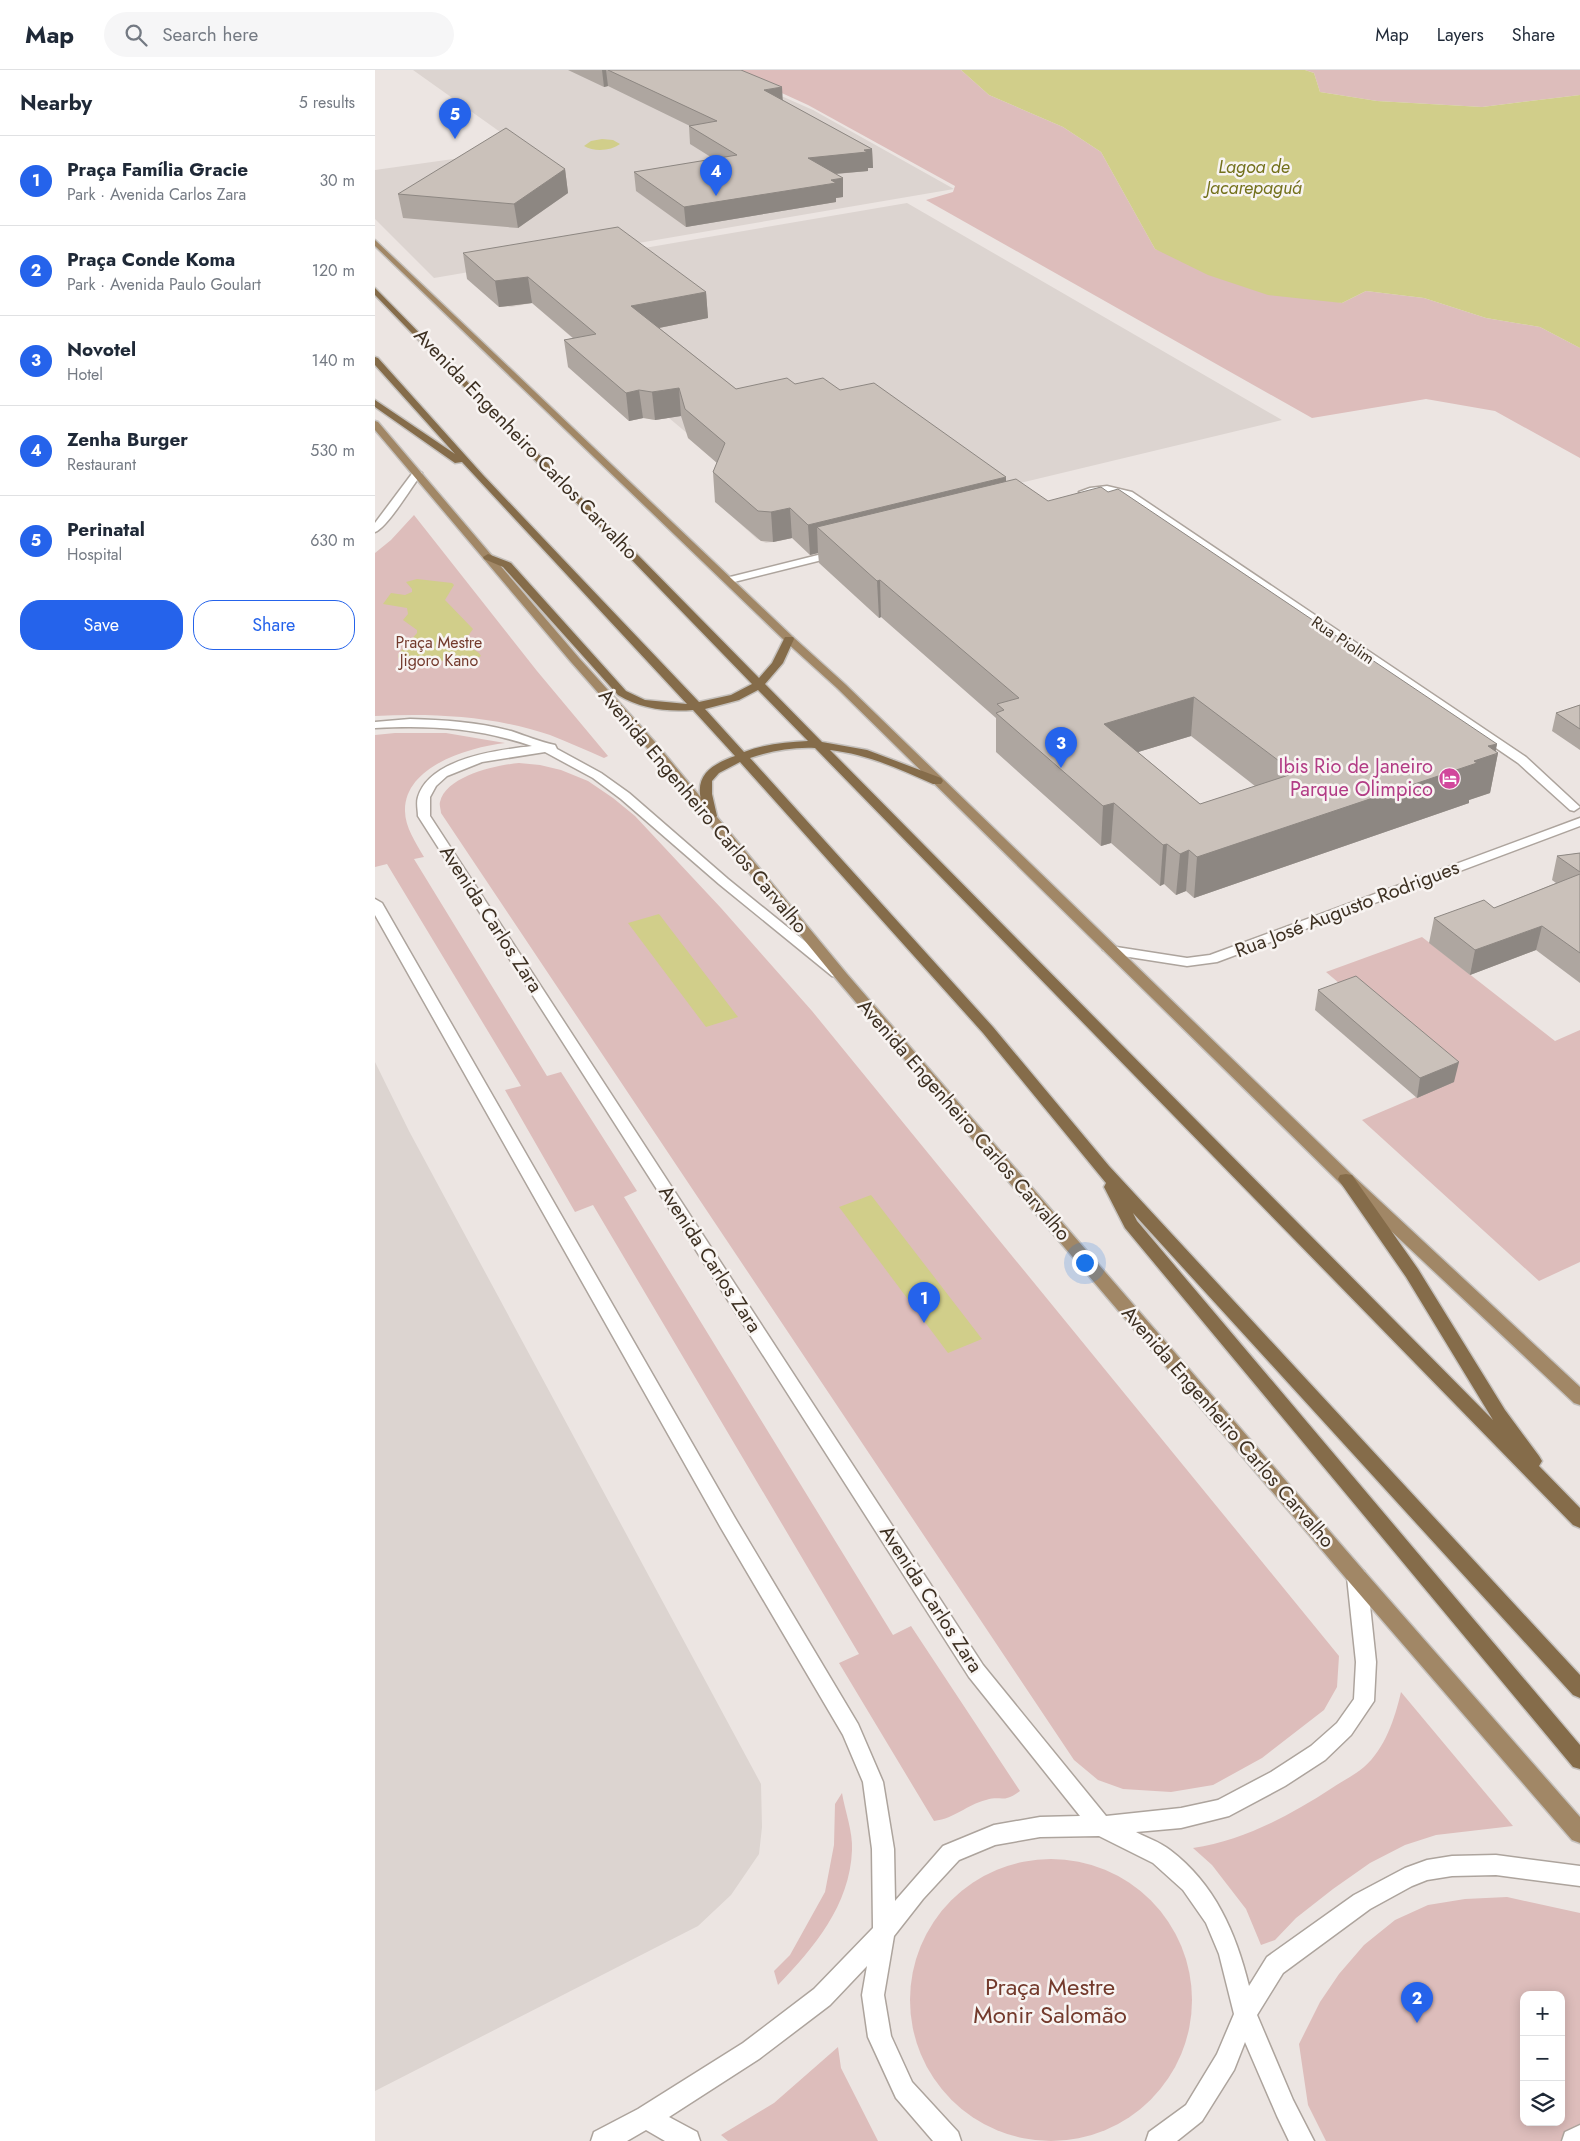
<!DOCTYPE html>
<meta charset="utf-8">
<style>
body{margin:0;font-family:Jost,sans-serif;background:#f6f6f7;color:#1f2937}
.controls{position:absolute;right:15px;bottom:15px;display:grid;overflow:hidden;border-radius:10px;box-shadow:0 2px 12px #0003}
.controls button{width:45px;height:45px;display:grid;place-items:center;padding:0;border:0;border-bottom:1px solid #e0e1e3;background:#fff;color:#1f2937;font:25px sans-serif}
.you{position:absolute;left:709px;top:1192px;width:18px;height:18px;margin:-12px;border:4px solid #fff;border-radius:50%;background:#1a73e8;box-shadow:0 0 0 8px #1a73e833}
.badge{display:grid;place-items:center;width:32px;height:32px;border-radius:50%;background:#2563eb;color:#fff;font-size:16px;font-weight:700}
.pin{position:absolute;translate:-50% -41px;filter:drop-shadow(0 1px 2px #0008)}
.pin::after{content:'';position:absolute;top:26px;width:18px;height:15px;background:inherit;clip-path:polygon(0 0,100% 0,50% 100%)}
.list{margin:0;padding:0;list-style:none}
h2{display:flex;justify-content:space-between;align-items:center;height:65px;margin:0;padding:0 20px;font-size:21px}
h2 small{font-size:16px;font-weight:400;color:#747a83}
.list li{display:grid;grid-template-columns:32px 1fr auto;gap:15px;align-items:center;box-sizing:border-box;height:90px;padding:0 20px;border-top:1px solid #e0e1e3}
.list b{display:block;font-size:19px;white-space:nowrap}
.list p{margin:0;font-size:16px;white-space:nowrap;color:#747a83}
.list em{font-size:16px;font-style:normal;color:#747a83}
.actions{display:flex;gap:10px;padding:15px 20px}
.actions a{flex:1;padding:11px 0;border:1px solid #2563eb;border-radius:20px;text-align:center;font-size:18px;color:#2563eb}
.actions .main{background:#2563eb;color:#fff}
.icon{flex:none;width:28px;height:28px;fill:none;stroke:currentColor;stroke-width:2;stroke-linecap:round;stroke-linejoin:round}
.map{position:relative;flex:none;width:1205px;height:2071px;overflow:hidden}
header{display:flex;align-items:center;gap:30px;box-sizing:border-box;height:70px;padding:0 25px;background:#fff;border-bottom:1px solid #e0e1e3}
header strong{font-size:24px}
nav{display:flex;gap:28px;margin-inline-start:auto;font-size:18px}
.search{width:350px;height:45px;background:#f6f6f7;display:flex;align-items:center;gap:12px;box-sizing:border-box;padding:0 18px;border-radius:28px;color:#747a83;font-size:19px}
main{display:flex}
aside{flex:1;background:#fff}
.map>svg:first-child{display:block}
.built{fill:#dcd4d0}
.green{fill:#ddbdbb;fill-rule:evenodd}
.water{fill:#d1ce8a}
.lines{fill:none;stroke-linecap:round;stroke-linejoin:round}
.pedestrian-casing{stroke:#ada49d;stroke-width:3}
.minor-casing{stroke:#ada49d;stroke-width:3}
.tertiary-casing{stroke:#ada49d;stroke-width:3}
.primary-casing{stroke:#c5c1bd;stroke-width:3}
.trunk-casing{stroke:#c5c1bd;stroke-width:3}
.pedestrian{fill:#fff;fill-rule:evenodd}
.minor{fill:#fff;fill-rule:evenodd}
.tertiary{fill:#fff;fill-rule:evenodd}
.primary{fill:#a18766;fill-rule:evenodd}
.trunk{fill:#856c4a;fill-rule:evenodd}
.wall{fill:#aea6a0;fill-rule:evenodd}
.shaded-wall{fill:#8d8782}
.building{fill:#cac1ba;stroke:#8d8782;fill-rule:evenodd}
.labels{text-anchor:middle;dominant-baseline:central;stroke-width:5;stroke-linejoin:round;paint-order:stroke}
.far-street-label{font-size:16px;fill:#3d3022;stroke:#f8f4f2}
.far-park-label{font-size:16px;fill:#733a2c;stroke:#f8f4f2}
.far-water-label{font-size:18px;font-style:italic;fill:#73711b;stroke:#f8f4f2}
.street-label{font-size:20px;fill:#3d3022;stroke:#f8f4f2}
.hotel-label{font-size:20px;fill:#b23c85;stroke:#f8f4f2;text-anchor:end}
.near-park-label{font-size:24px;fill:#733a2c;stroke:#f8f4f2}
</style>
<header>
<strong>Map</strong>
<div class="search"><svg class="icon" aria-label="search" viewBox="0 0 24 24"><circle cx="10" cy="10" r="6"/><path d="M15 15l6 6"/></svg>Search here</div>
<nav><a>Map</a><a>Layers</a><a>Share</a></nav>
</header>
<main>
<aside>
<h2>Nearby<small>5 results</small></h2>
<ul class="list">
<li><span class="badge">1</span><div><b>Praça Família Gracie</b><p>Park · Avenida Carlos Zara</p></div><em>30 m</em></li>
<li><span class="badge">2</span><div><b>Praça Conde Koma</b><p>Park · Avenida Paulo Goulart</p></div><em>120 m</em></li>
<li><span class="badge">3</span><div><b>Novotel</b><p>Hotel</p></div><em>140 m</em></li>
<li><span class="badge">4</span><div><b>Zenha Burger</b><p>Restaurant</p></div><em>530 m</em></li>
<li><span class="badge">5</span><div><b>Perinatal</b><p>Hospital</p></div><em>630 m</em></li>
</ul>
<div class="actions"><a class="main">Save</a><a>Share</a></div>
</aside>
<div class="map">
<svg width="1205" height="2071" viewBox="0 0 1205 2071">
<rect width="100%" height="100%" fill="#ece5e2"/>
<g class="built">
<path d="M 38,0 L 347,0 L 438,40 L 579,119 L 59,208 L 0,149 L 0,100 L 149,79 Z"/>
<path d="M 532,133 L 907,350 L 405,471 L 391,473 L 382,469 L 342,433 L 341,431 L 372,418 L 313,368 L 313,364 L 294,348 L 280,350 L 270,348 L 254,351 L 193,297 L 208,294 L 202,272 L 157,233 L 137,237 L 124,236 L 246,182 Z"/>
<path d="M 0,992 L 34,1061 L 386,1714 L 387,1757 L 384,1784 L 356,1825 L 323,1856 L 0,2021 Z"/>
</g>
<g class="green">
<path d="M 356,0 L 586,0 L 614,25 L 688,57 L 726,82 L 780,179 L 967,233 L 991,221 L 1049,228 L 1111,248 L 1165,257 L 1205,278 L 1205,388 L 1120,341 L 1051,329 L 937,348 L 551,130 L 578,122 L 580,116 L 433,35 Z"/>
<path d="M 930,0 L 1205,0 L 1205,25 L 1107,37 L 1002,31 L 945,22 L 939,3 Z"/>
<path d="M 39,445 L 162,601 L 233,686 L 229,688 C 211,680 193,672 175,665 C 119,646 59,643 0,646 L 0,483 L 16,470 Z"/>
<path d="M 20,663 L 71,663 L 130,673 C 95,677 29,696 30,741 C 30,757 41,773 49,787 L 39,789 L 172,1006 L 186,1002 L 262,1121 L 249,1127 L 518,1565 L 536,1556 L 645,1721 C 627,1734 627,1725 611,1730 C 591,1735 581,1748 559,1751 L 464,1593 L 484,1584 L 218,1135 L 200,1142 L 130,1020 L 146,1016 L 12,794 L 0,797 L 0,665 Z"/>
<path d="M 144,693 L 165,695 L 186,700 L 213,711 L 238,728 L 260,746 L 346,838 L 437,941 L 964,1586 L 962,1617 L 949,1640 L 887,1688 L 838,1715 L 796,1722 L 748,1719 L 723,1710 L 699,1690 L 66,743 C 66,740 64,735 65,732 C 71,706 121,695 144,693 Z"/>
<path d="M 1047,867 L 1180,971 L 1205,960 L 1205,1192 L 1164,1211 L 987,1050 L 1079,1011 L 951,902 Z"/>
<path d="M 1026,1622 L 1138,1756 L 1061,1765 L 1030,1775 L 995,1793 L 958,1819 L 921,1848 L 900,1870 L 886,1875 L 871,1839 L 837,1795 L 818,1778 C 869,1770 914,1746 957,1718 C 967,1711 980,1705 989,1697 C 1010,1679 1020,1648 1026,1622 Z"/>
<path d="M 467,1723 C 470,1741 478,1762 477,1780 C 475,1835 439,1878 403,1915 L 399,1901 L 415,1885 L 450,1822 L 459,1775 L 460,1734 Z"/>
<circle cx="676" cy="1930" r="141"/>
<path d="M 1132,1827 L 1205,1843 L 1205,2071 L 951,2071 L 933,2035 L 924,1974 L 945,1932 L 964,1904 L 989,1875 L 1020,1850 L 1053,1835 L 1090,1829 ZM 1149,1925 L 1186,1925 L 1186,2052 L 1149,2052 Z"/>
<path d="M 463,1977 L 466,1998 L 503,2071 L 353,2071 L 346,2065 L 399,2033 Z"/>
</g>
<g class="water">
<path d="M 586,0 L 930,0 L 939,3 L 945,22 L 1002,31 L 1107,37 L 1205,25 L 1205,278 L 1165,257 L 1111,248 L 1049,228 L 991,221 L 967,233 L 893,225 L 833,205 L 780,179 L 726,82 L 688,57 L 614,25 Z"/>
<path d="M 227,69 L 238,70 L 245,74 C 236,81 219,82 209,76 L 216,71 Z"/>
<path d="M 42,509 L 77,513 L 79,515 L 70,530 L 98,559 L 88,573 C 93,579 104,580 106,586 L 85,598 L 75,598 L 70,591 L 24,589 L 23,586 L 24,583 L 42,563 L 42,560 L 28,550 L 33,544 L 32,538 L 8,534 L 16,523 L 30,525 L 37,522 L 37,519 L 31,512 Z"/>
<path d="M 284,844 L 363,947 L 331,957 L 253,853 Z"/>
<path d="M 496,1125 L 607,1269 L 573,1283 L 464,1137 Z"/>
</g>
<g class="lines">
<defs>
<path id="pedestrian" d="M 1205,2055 L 1205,2071 L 1187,2071 L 1190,2062 Z"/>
<g id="minor">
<path d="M 732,416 L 757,422 L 1151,687 L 1205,737 L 1199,741 L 1195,740 L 1143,693 L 751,426 C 738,421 708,425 704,422 L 715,418 Z"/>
<path d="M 463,480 L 467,481 L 467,485 L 355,513 L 350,510 L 351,508 Z"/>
<path d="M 1205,748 L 1205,756 L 842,892 L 812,896 L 735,884 L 728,880 L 735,876 L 812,888 L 835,885 Z"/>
</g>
<g id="tertiary">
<path d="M 42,400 L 47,403 C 38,415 12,458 0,462 L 0,453 L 39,401 Z"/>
<path d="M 35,649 C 69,650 102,652 136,661 C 151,666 165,672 180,675 L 182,679 L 226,703 L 254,723 L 353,809 L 469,903 L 462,907 L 457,906 L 344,814 L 246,729 L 218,708 L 170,682 L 107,692 L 72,706 L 61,716 L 55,727 L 55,746 L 608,1595 L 731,1746 L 806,1738 L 843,1730 L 896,1702 L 936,1676 L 962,1653 L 979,1629 L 981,1592 L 972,1507 L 975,1501 L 982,1499 L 989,1501 L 992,1507 L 1001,1592 L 999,1631 L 976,1665 L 950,1690 L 910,1716 L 854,1746 L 806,1758 L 761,1762 C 772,1768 785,1772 795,1780 C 840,1814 861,1863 874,1916 L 892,1887 L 979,1825 L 1030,1798 L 1052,1790 L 1077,1786 L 1121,1785 L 1205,1796 L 1205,1816 L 1121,1805 L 1077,1806 L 1052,1810 L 1037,1816 L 995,1839 L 908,1903 L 882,1945 L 918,2030 L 939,2071 L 914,2071 L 902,2046 L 870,1972 L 859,2000 L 827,2051 L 802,2071 L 771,2071 L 774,2062 L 811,2035 L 842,1984 L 859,1944 L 844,1884 L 831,1853 L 808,1820 L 778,1793 L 724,1766 L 665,1767 L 620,1775 L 584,1790 L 548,1829 L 519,1866 L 509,1925 L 516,1966 L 537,2012 L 583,2062 L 586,2071 L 558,2071 L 521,2028 L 493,1967 L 487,1925 L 492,1896 L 455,1935 L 384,1989 L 294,2047 L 322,2062 L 325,2071 L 290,2071 L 271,2060 L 252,2071 L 216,2071 L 219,2062 L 263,2039 L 368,1973 L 439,1919 L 498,1858 L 497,1779 L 488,1712 L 468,1665 L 346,1458 L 0,845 L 0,829 L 7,833 L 360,1448 L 483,1654 L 508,1712 L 519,1779 L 520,1831 L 568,1776 L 619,1755 L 665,1747 L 705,1746 L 594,1607 L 43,746 C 43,740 41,733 43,727 C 55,688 123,680 157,676 C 103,658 57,655 0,658 L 0,652 Z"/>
</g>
<g id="primary">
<path d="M 0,170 L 418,567 L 470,614 L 977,1105 L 1205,1317 L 1205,1335 L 1199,1333 L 965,1113 L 462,618 L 410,571 L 0,176 Z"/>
<path d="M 0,351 L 3,352 L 204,588 L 280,672 L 472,904 L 989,1501 L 1205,1747 L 1205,1773 L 1197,1770 L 975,1513 L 462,910 L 272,678 L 196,592 L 0,360 Z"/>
</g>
<path id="trunk" d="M 0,218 L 384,608 L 397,593 L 410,567 L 418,567 L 419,569 L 408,593 L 390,614 L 447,672 L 492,680 L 566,708 L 568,711 L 566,714 L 558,714 C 525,699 491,684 455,680 L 1118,1350 L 1031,1207 L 963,1109 L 965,1105 L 971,1104 L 977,1105 L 1043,1199 L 1130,1340 L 1164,1386 L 1167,1391 L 1164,1396 L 1205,1438 L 1205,1458 L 1198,1455 L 440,678 C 417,677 396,681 375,688 L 618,957 L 734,1096 L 1205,1605 L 1205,1628 L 1198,1625 L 758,1143 L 762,1151 L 1205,1675 L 1205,1699 L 1198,1697 L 750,1158 L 729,1117 L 731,1113 L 608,963 L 365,692 L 344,703 L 337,711 L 337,724 L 342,746 L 336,750 L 332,749 C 328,743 327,736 326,730 C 320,704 338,694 360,686 L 318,640 C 292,642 266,639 243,625 L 128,497 L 109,489 L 108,487 L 113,484 L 136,493 L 251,621 L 270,630 L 312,634 L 87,392 L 80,393 L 0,337 L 0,330 L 80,384 L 0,295 L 0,287 L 3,288 L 108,405 L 324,632 L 356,625 L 377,614 L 0,225 ZM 383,620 L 433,671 C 411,672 390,674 369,682 L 330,639 L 364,630 Z"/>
</defs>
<use href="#pedestrian" class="pedestrian-casing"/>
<use href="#minor" class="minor-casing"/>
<use href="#tertiary" class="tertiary-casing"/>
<use href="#primary" class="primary-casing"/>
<use href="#trunk" class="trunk-casing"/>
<use href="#pedestrian" class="pedestrian"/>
<use href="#minor" class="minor"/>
<use href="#tertiary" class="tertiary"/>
<use href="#primary" class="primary"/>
<use href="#trunk" class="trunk"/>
</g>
<g class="wall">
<path d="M 193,0 L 366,0 L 407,30 L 497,79 L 498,98 L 493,98 L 493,101 L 461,104 L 468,108 L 468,127 L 461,128 L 461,132 L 311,157 L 261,121 L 259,102 L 339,89 L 315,74 L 314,56 L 315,56 L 233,16 L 229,17 Z"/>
<path d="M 190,99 L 193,123 L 143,158 L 28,148 L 23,124 Z"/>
<path d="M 88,183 L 331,222 L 333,248 L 284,258 L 361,319 L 420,314 L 465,320 L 631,411 L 673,431 L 1122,674 L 1120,681 L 1123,683 L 1115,723 L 1094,730 L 1094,733 L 819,828 L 811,821 L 801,825 L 789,814 L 785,816 L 736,773 L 726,776 L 621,682 L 621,648 L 506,547 L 504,548 L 444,493 L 443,483 L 435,485 L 417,468 L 398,472 L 386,471 L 340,432 L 338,402 L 342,393 L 313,368 L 306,346 L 280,350 L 268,348 L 254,351 L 193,297 L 189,270 L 198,268 L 157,233 L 124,237 L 92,209 ZM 816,666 L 880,716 L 825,734 L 763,682 Z"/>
<path d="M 1205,635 L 1205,680 L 1177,661 L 1181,643 Z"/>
<path d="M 1205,783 L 1205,913 L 1161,880 L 1095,905 L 1054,873 L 1059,848 L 1119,838 L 1181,813 L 1177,810 L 1182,786 Z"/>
<path d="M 943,920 L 1079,1012 L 1042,1028 L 940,940 Z"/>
</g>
<g class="shaded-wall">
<path d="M 227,0 L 231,0 L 233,16 L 229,17 Z"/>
<path d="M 407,17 L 408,34 L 389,20 Z"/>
<path d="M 497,79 L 498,98 L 493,98 L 493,101 L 434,106 L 433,88 Z"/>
<path d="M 190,99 L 193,123 L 143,158 L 139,134 Z"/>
<path d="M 468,108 L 468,127 L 461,128 L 461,132 L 311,157 L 309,137 Z"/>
<path d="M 153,207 L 157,233 L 124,237 L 120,211 Z"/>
<path d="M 331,222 L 333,248 L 259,263 L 256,236 Z"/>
<path d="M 304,318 L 306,346 L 280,350 L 277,322 Z"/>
<path d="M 264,320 L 268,348 L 254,351 L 251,323 Z"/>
<path d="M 631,407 L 631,436 L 442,457 L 443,483 L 435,485 L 433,455 Z"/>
<path d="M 415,438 L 417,468 L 398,472 L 396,442 Z"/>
<path d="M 505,510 L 506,547 L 504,548 L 502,511 Z"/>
<path d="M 819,627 L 816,666 L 727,693 L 729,654 Z"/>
<path d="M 1122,674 L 1120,685 L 1123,683 L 1115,723 L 1094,730 L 1094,733 L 819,828 L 822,787 L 1099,691 L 1113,676 Z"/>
<path d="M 739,733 L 736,773 L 726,776 L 728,736 Z"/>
<path d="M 792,774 L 789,814 L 785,816 L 788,775 Z"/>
<path d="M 814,780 L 811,821 L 801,825 L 805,784 Z"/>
<path d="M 1167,856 L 1161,880 L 1095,905 L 1100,880 Z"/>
<path d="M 1084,992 L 1079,1012 L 1042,1028 L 1045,1008 Z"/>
</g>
<g class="building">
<path d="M 233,0 L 366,0 L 407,17 L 389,20 L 497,79 L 489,80 L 492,82 L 433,88 L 468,108 L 456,110 L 461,113 L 309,137 L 259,102 L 362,85 L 314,56 L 342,51 Z"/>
<path d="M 131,58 L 190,99 L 139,134 L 23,124 Z"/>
<path d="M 243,157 L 331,222 L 256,236 L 361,319 L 412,308 L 420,314 L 448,308 L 465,320 L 499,313 L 631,407 L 433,455 L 415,438 L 396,442 L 383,441 L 338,402 L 350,373 L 310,339 L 304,318 L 277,322 L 264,320 L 251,323 L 189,270 L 221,264 L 153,207 L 120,211 L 88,183 Z"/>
<path d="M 641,409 L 673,431 L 726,417 L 733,422 L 743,419 L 1122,674 L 1113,676 L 1123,683 L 1099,691 L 1102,693 L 822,787 L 814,780 L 805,784 L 792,774 L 788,775 L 739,733 L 728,736 L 621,643 L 629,640 L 622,634 L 644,628 L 505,510 L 502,511 L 442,457 ZM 819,627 L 920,703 L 825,734 L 729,654 Z"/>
<path d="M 1205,635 L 1205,659 L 1181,643 Z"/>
<path d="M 1205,783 L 1205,802 L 1182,786 Z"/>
<path d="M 1205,804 L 1205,883 L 1167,856 L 1100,880 L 1059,848 L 1109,830 L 1119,838 Z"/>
<path d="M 981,906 L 1084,992 L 1045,1008 L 943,920 Z"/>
</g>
<defs>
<symbol id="hotel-disc" viewBox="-11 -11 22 22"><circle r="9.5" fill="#d1479c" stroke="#f8f4f2"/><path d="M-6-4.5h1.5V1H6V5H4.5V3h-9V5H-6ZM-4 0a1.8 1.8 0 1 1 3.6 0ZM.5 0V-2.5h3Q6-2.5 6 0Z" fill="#fff"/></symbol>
</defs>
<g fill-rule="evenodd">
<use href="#hotel-disc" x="1062" y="696" width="25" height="25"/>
</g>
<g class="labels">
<g class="far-street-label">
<text transform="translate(968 570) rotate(34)">Rua Piolim</text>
</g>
<g class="far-park-label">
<text x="64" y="572">Praça Mestre<tspan x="64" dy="18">Jigoro Kano</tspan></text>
</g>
<g class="far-water-label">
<text x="879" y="97">Lagoa de<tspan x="879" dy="21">Jacarepaguá</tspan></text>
</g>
<g class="street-label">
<text transform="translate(151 374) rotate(46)">Avenida Engenheiro Carlos Carvalho</text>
<text transform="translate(328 741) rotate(50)">Avenida Engenheiro Carlos Carvalho</text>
<text transform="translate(972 839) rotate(-21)">Rua José Augusto Rodrigues</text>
<text transform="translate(116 849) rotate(57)">Avenida Carlos Zara</text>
<text transform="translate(589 1050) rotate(49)">Avenida Engenheiro Carlos Carvalho</text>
<text transform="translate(335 1189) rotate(57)">Avenida Carlos Zara</text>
<text transform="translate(853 1357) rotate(49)">Avenida Engenheiro Carlos Carvalho</text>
<text transform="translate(556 1529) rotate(57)">Avenida Carlos Zara</text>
</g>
<g class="hotel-label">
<text x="1058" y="696">Ibis Rio de Janeiro<tspan x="1058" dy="23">Parque Olimpico</tspan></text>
</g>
<g class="near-park-label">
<text x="675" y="1916">Praça Mestre<tspan x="675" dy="28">Monir Salomão</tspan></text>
</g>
</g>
</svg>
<div class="controls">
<button>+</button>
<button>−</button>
<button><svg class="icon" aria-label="layers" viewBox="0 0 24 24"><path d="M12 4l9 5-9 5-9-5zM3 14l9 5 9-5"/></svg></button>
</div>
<div class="you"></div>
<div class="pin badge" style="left:549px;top:1253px">1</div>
<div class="pin badge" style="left:1042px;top:1953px">2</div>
<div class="pin badge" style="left:686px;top:698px">3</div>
<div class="pin badge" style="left:341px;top:126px">4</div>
<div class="pin badge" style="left:80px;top:69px">5</div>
</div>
</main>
